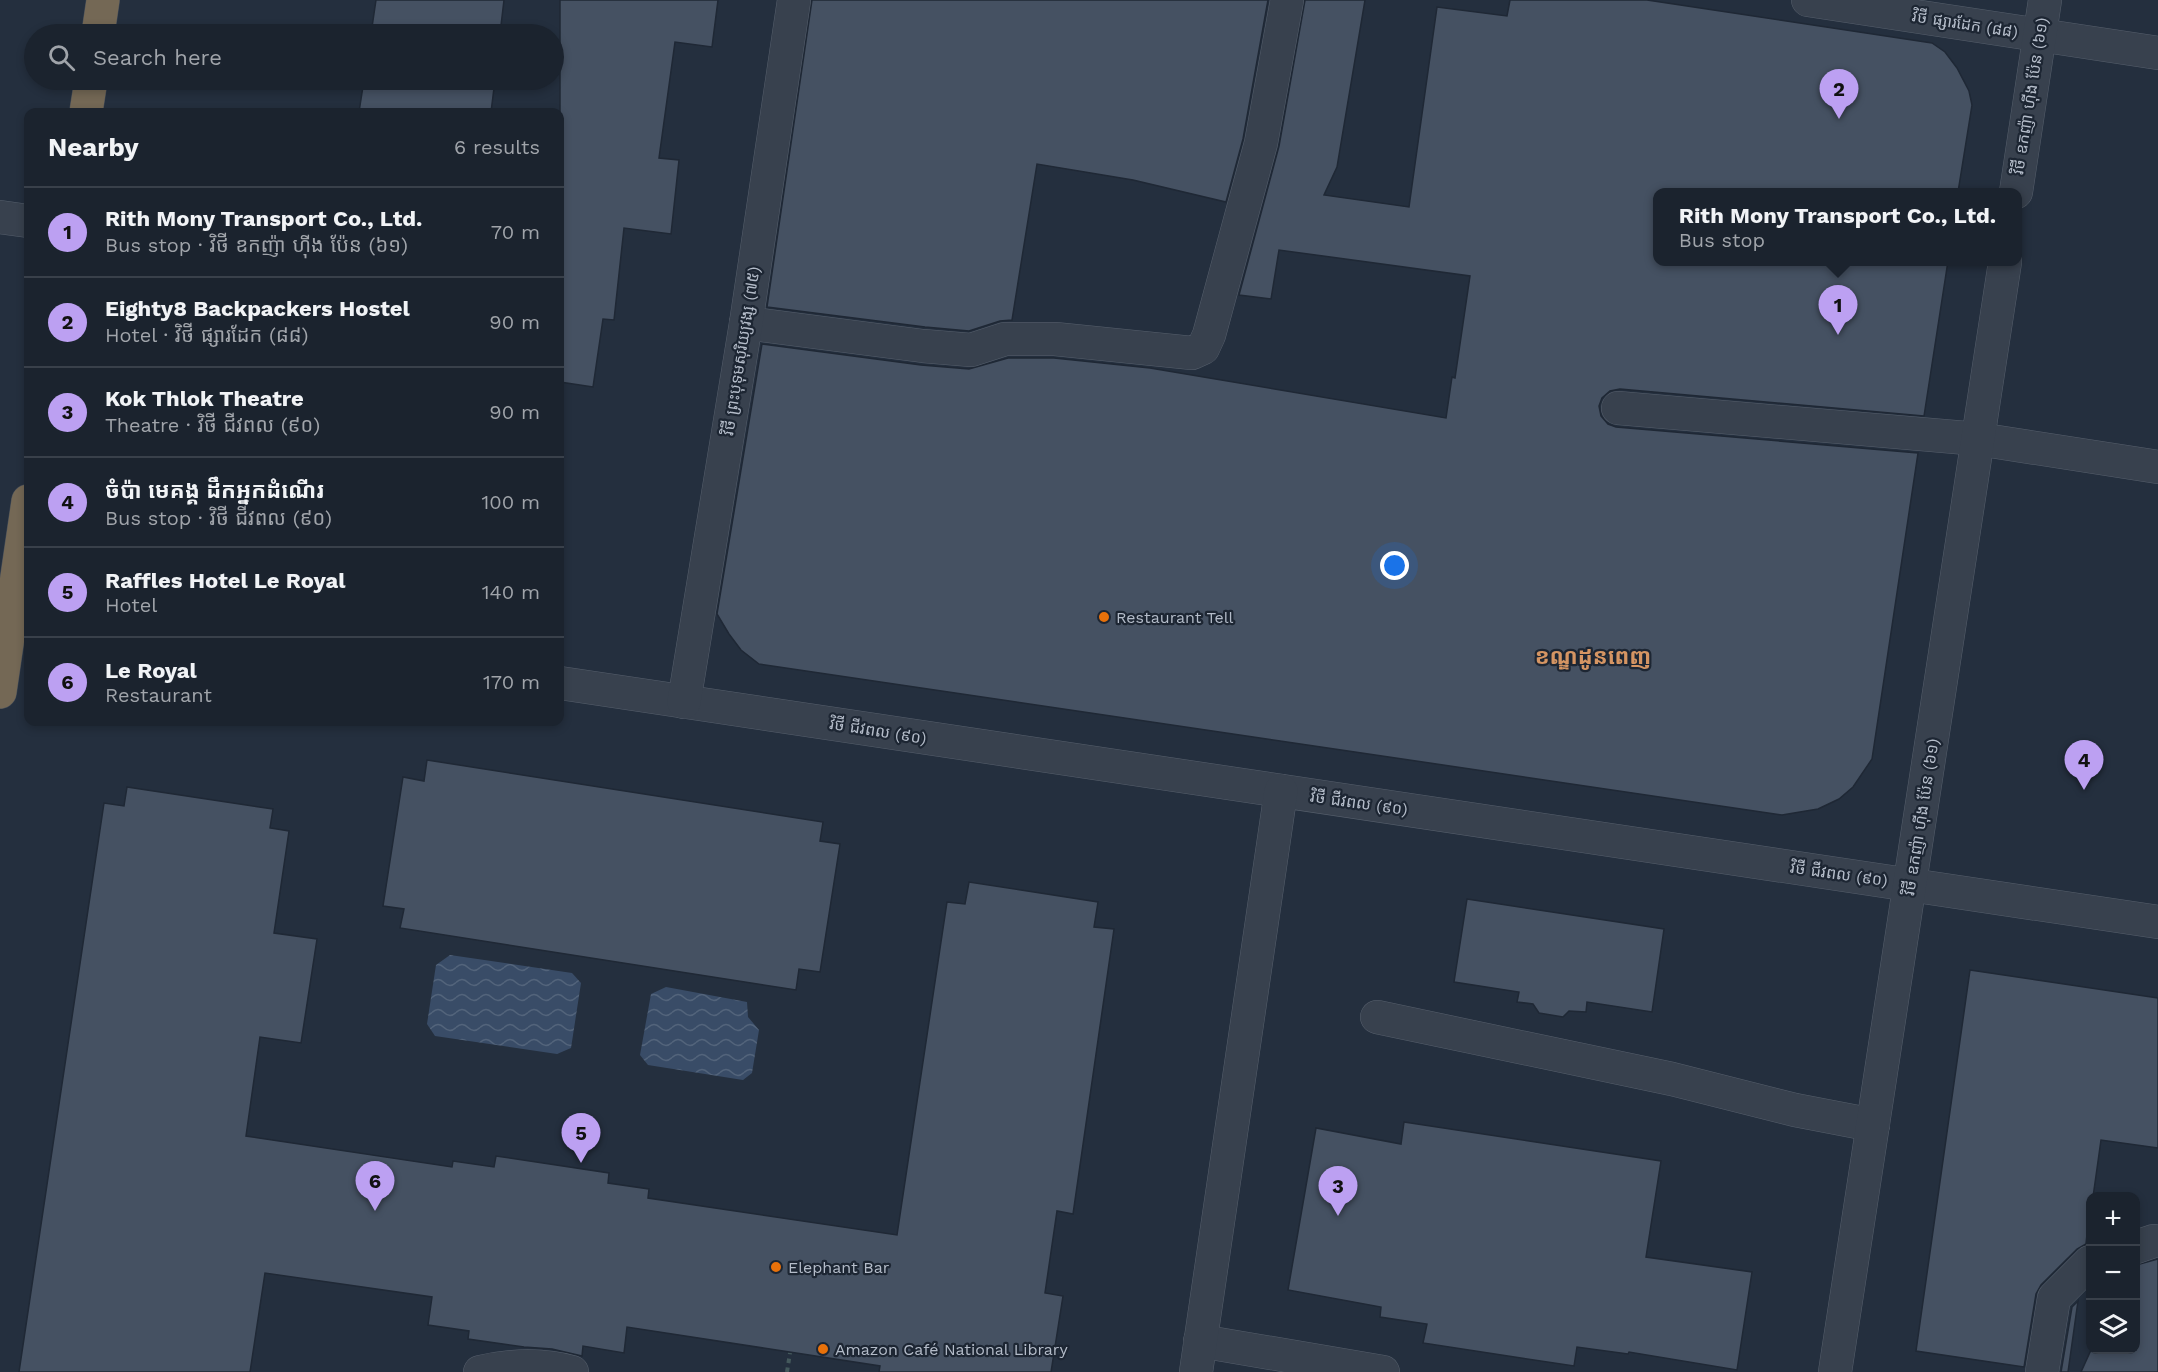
<!DOCTYPE html>
<meta charset="utf-8">
<style>
body{margin:0;font-family:"Work Sans","Noto Sans Khmer",sans-serif;background:#242b36;color:#f1f3f6}
.controls{position:absolute;right:18px;bottom:18px;display:grid;overflow:hidden;border-radius:12px;box-shadow:0 3px 9px #0003}
.controls button{width:54px;height:54px;display:grid;place-items:center;padding:0;border:0;border-bottom:2px solid #39404a;background:#1b232e;color:#f1f3f6;font:30px sans-serif}
.you{position:absolute;left:1395px;top:566px;width:21px;height:21px;margin:-15px;border:4px solid #fff;border-radius:50%;background:#1a73e8;box-shadow:0 0 0 9px #1a73e833}
.badge{display:grid;place-items:center;width:39px;height:39px;border-radius:50%;background:#bca0f2;color:#111;font-size:20px;font-weight:700}
.pin{position:absolute;translate:-50% -50px;filter:drop-shadow(0 2px 3px #0008)}
.pin::after{content:'';position:absolute;top:32px;width:21px;height:18px;background:inherit;clip-path:polygon(0 0,100% 0,50% 100%)}
.popup{position:absolute;left:1653px;top:188px;width:369px;height:78px;box-sizing:border-box;display:grid;place-content:center;border-radius:12px;background:#1b232e;filter:drop-shadow(0 2px 4px #0005);font-size:20px;white-space:nowrap;color:#a0a4aa}
.popup b{font-size:22px;color:#f1f3f6}
.popup::after{content:'';position:absolute;left:50%;top:100%;margin-left:-12px;border:12px solid transparent;border-top-color:#1b232e}
.list{margin:0;padding:0;list-style:none}
h2{display:flex;justify-content:space-between;align-items:center;height:78px;margin:0;padding:0 24px;font-size:26px}
h2 small{font-size:20px;font-weight:400;color:#a0a4aa}
.list li{display:grid;grid-template-columns:39px 1fr auto;gap:18px;align-items:center;box-sizing:border-box;height:90px;padding:0 24px;border-top:2px solid #39404a}
.list b{display:block;font-size:22px;white-space:nowrap}
.list p{margin:0;font-size:20px;white-space:nowrap;color:#a0a4aa}
.list em{font-size:20px;font-style:normal;color:#a0a4aa}
.icon{flex:none;width:33px;height:33px;fill:none;stroke:currentColor;stroke-width:2;stroke-linecap:round;stroke-linejoin:round}
.map{position:relative;flex:none;width:2158px;height:1372px;overflow:hidden}
.search{position:absolute;background:#1b232e;box-shadow:0 3px 9px #0003;left:24px;top:24px;width:540px;height:66px;display:flex;align-items:center;gap:15px;box-sizing:border-box;padding:0 21px;border-radius:33px;color:#a0a4aa;font-size:22px}
.panel{position:absolute;background:#1b232e;box-shadow:0 3px 9px #0003;left:24px;top:108px;width:540px;height:618px;border-radius:12px}
.map>svg:first-child{display:block}
.water{fill:url(#water-waves)}
.building{fill:#455162;stroke:#1f2835;stroke-width:1.5}
.lines{fill:none;stroke-linecap:round;stroke-linejoin:round}
.minor-casing{stroke:#565f6c;stroke-width:34}
.highway-casing{stroke:#434c59;stroke-width:34}
.path{stroke:#44595c;stroke-width:4;stroke-dasharray:4.5 4.5;stroke-linecap:butt}
.minor{stroke:#38414e;stroke-width:33}
.highway{stroke:#746855;stroke-width:33}
.food-dot{fill:#e8710a;stroke:#1d2633;stroke-width:2}
.labels{text-anchor:middle;dominant-baseline:central;stroke-width:4.5;stroke-linejoin:round;paint-order:stroke}
.street-label{font-size:16px;fill:#b4bcc9;stroke:#1d2633}
.poi-label{font-size:16px;fill:#b4bcc9;stroke:#1d2633;text-anchor:start}
.district-label{font-size:22px;font-weight:bold;fill:#d59563;stroke:#1d2633}
</style>
<div class="map">
<svg width="2158" height="1372" viewBox="0 0 2158 1372">
<defs>
<pattern id="water-waves" width="16" height="10" patternUnits="userSpaceOnUse" patternTransform="scale(1.5)"><rect width="16" height="10" fill="#394c67"/><path d="M0 5q4-4 8 0t8 0" fill="none" stroke="#53647b"/></pattern>
</defs>
<rect width="100%" height="100%" fill="#242f3e"/>
<g class="water">
<path d="M 450,955 L 572,973 L 581,983 L 571,1048 L 557,1054 L 435,1036 L 427,1024 L 436,965 Z"/>
<path d="M 666,987 L 747,1002 L 748,1017 L 759,1030 L 752,1073 L 743,1080 L 648,1065 L 640,1055 L 651,994 Z"/>
</g>
<g class="building">
<path d="M 376,0 L 504,0 L 500,34 L 371,34 Z"/>
<path d="M 560,0 L 718,0 L 712,47 L 675,42 L 659,158 L 679,160 L 671,234 L 624,228 L 614,320 L 603,319 L 593,387 L 560,382 Z"/>
<path d="M 812,0 L 1268,0 L 1243,139 L 1226,202 L 1133,180 L 1037,164 L 1012,320 L 1000,321 L 969,331 L 925,327 L 767,307 Z"/>
<path d="M 1305,0 L 1365,0 L 1337,167 L 1324,195 L 1409,207 L 1437,7 L 1507,16 L 1510,0 L 1647,0 L 1932,43 L 1945,52 L 1957,68 L 1969,91 L 1972,105 L 1958,192 L 1658,192 L 1658,261 L 1948,261 L 1924,416 L 1620,389 L 1610,391 L 1602,398 L 1599,406 L 1601,416 L 1608,424 L 1616,427 L 1918,453 L 1872,759 L 1853,787 L 1839,799 L 1818,809 L 1782,815 L 759,664 L 741,650 L 729,634 L 717,614 L 762,344 L 921,365 L 969,369 L 1008,358 L 1054,358 L 1150,368 L 1446,418 L 1452,377 L 1455,378 L 1470,276 L 1279,250 L 1271,299 L 1239,295 L 1279,146 Z"/>
<path d="M 364,80 L 495,80 L 491,112 L 359,112 Z"/>
<path d="M 427,760 L 823,822 L 820,841 L 840,844 L 820,972 L 799,969 L 796,990 L 400,928 L 404,909 L 383,906 L 403,777 L 424,781 Z"/>
<path d="M 127,787 L 273,809 L 270,828 L 289,831 L 274,933 L 317,939 L 301,1043 L 260,1037 L 246,1136 L 452,1167 L 453,1161 L 494,1167 L 496,1156 L 609,1173 L 608,1183 L 649,1189 L 648,1198 L 897,1235 L 947,902 L 965,904 L 969,882 L 1098,902 L 1094,927 L 1114,929 L 1073,1214 L 1057,1211 L 1045,1293 L 1063,1296 L 1051,1372 L 879,1372 L 880,1366 L 627,1327 L 624,1353 L 583,1346 L 582,1356 L 552,1349 L 524,1347 L 468,1339 L 469,1331 L 428,1325 L 432,1297 L 265,1273 L 250,1372 L 19,1372 L 104,803 L 124,806 Z"/>
<path d="M 1467,899 L 1664,929 L 1652,1012 L 1587,1002 L 1586,1012 L 1569,1011 L 1563,1017 L 1539,1013 L 1533,1004 L 1517,1002 L 1519,992 L 1454,982 Z"/>
<path d="M 1970,970 L 2158,998 L 2158,1148 L 2101,1140 L 2093,1197 L 2091,1197 L 2086,1244 L 2077,1249 L 2041,1285 L 2036,1294 L 2024,1367 L 1916,1351 Z"/>
<path d="M 1404,1122 L 1661,1161 L 1646,1257 L 1752,1272 L 1737,1370 L 1629,1352 L 1628,1354 L 1577,1347 L 1574,1366 L 1423,1343 L 1427,1324 L 1380,1317 L 1381,1307 L 1288,1290 L 1316,1128 L 1401,1144 Z"/>
<path d="M 2158,1259 L 2158,1372 L 2081,1372 L 2091,1350 L 2136,1350 L 2136,1265 Z"/>
<path d="M 2078,1301 L 2068,1372 L 2061,1372 L 2072,1307 Z"/>
</g>
<g class="lines">
<defs>
<g id="minor">
<path d="M 1808,0 L 2158,53"/>
<path d="M 2016,192 L 2045,0"/>
<path d="M 0,217 L 28,221"/>
<path d="M 746,323 L 923,346 L 971,350 L 1005,339 L 1055,339 L 1192,353 L 1203,348 L 1209,335 L 1261,143 L 1287,0"/>
<path d="M 1618,408 L 1978,439 L 2158,467"/>
<path d="M 560,683 L 2158,922"/>
<path d="M 684,702 L 746,323 L 794,0"/>
<path d="M 1377,1017 L 1672,1079 L 1795,1110 L 1873,1125"/>
<path d="M 2136,1247 L 2154,1241"/>
<path d="M 1200,1341 L 1383,1372"/>
<path d="M 480,1372 C 511,1365 541,1363 572,1372"/>
<path d="M 1196,1372 L 1281,791"/>
<path d="M 1835,1372 L 2005,262"/>
<path d="M 2042,1372 L 2054,1298 L 2090,1262"/>
</g>
<g id="highway">
<path d="M 98,34 L 103,0"/>
<path d="M 86,112 L 91,80"/>
<path d="M 0,692 L 28,501"/>
</g>
</defs>
<use href="#minor" class="minor-casing"/>
<use href="#highway" class="highway-casing"/>
<path class="path" d="M 787,1372 L 790,1353"/>
<use href="#minor" class="minor"/>
<use href="#highway" class="highway"/>
</g>
<g class="food-dot">
<circle cx="1104" cy="617" r="6"/>
<circle cx="776" cy="1267" r="6"/>
<circle cx="823" cy="1349" r="6"/>
</g>
<g class="labels">
<g class="street-label">
<text transform="translate(1965 24) rotate(9)">វិថី ផ្សារដែក (៨៨)</text>
<text transform="translate(2030 96) rotate(-81)">វិថី ឧកញ៉ា ហ៊ីង ប៉ែន (៦១)</text>
<text transform="translate(741 351) rotate(-81)">វិថី ព្រះបុទុមសុរិយ្យវង្ស (៧៥)</text>
<text transform="translate(878 731) rotate(9)">វិថី ជីវពល (៩០)</text>
<text transform="translate(1359 803) rotate(8)">វិថី ជីវពល (៩០)</text>
<text transform="translate(1921 817) rotate(-81)">វិថី ឧកញ៉ា ហ៊ីង ប៉ែន (៦១)</text>
<text transform="translate(1839 874) rotate(8)">វិថី ជីវពល (៩០)</text>
</g>
<g class="poi-label">
<text x="1116" y="617">Restaurant Tell</text>
<text x="788" y="1267">Elephant Bar</text>
<text x="835" y="1349">Amazon Café National Library</text>
</g>
<g class="district-label">
<text x="1593" y="656">ខណ្ឌដូនពេញ</text>
</g>
</g>
</svg>
<div class="controls">
<button>+</button>
<button>−</button>
<button><svg class="icon" aria-label="layers" viewBox="0 0 24 24"><path d="M12 4l9 5-9 5-9-5zM3 14l9 5 9-5"/></svg></button>
</div>
<div class="you"></div>
<div class="pin badge" style="left:1838px;top:335px">1</div>
<div class="popup"><b>Rith Mony Transport Co., Ltd.</b>Bus stop</div>
<div class="pin badge" style="left:1839px;top:119px">2</div>
<div class="pin badge" style="left:1338px;top:1216px">3</div>
<div class="pin badge" style="left:2084px;top:790px">4</div>
<div class="pin badge" style="left:581px;top:1163px">5</div>
<div class="pin badge" style="left:375px;top:1211px">6</div>
<div class="search"><svg class="icon" aria-label="search" viewBox="0 0 24 24"><circle cx="10" cy="10" r="6"/><path d="M15 15l6 6"/></svg>Search here</div>
<section class="panel">
<h2>Nearby<small>6 results</small></h2>
<ul class="list">
<li><span class="badge">1</span><div><b>Rith Mony Transport Co., Ltd.</b><p>Bus stop · វិថី ឧកញ៉ា ហ៊ីង ប៉ែន (៦១)</p></div><em>70 m</em></li>
<li><span class="badge">2</span><div><b>Eighty8 Backpackers Hostel</b><p>Hotel · វិថី ផ្សារដែក (៨៨)</p></div><em>90 m</em></li>
<li><span class="badge">3</span><div><b>Kok Thlok Theatre</b><p>Theatre · វិថី ជីវពល (៩០)</p></div><em>90 m</em></li>
<li><span class="badge">4</span><div><b>ចំប៉ា មេគង្គ ដឹកអ្នកដំណើរ</b><p>Bus stop · វិថី ជីវពល (៩០)</p></div><em>100 m</em></li>
<li><span class="badge">5</span><div><b>Raffles Hotel Le Royal</b><p>Hotel</p></div><em>140 m</em></li>
<li><span class="badge">6</span><div><b>Le Royal</b><p>Restaurant</p></div><em>170 m</em></li>
</ul>
</section>
</div>
